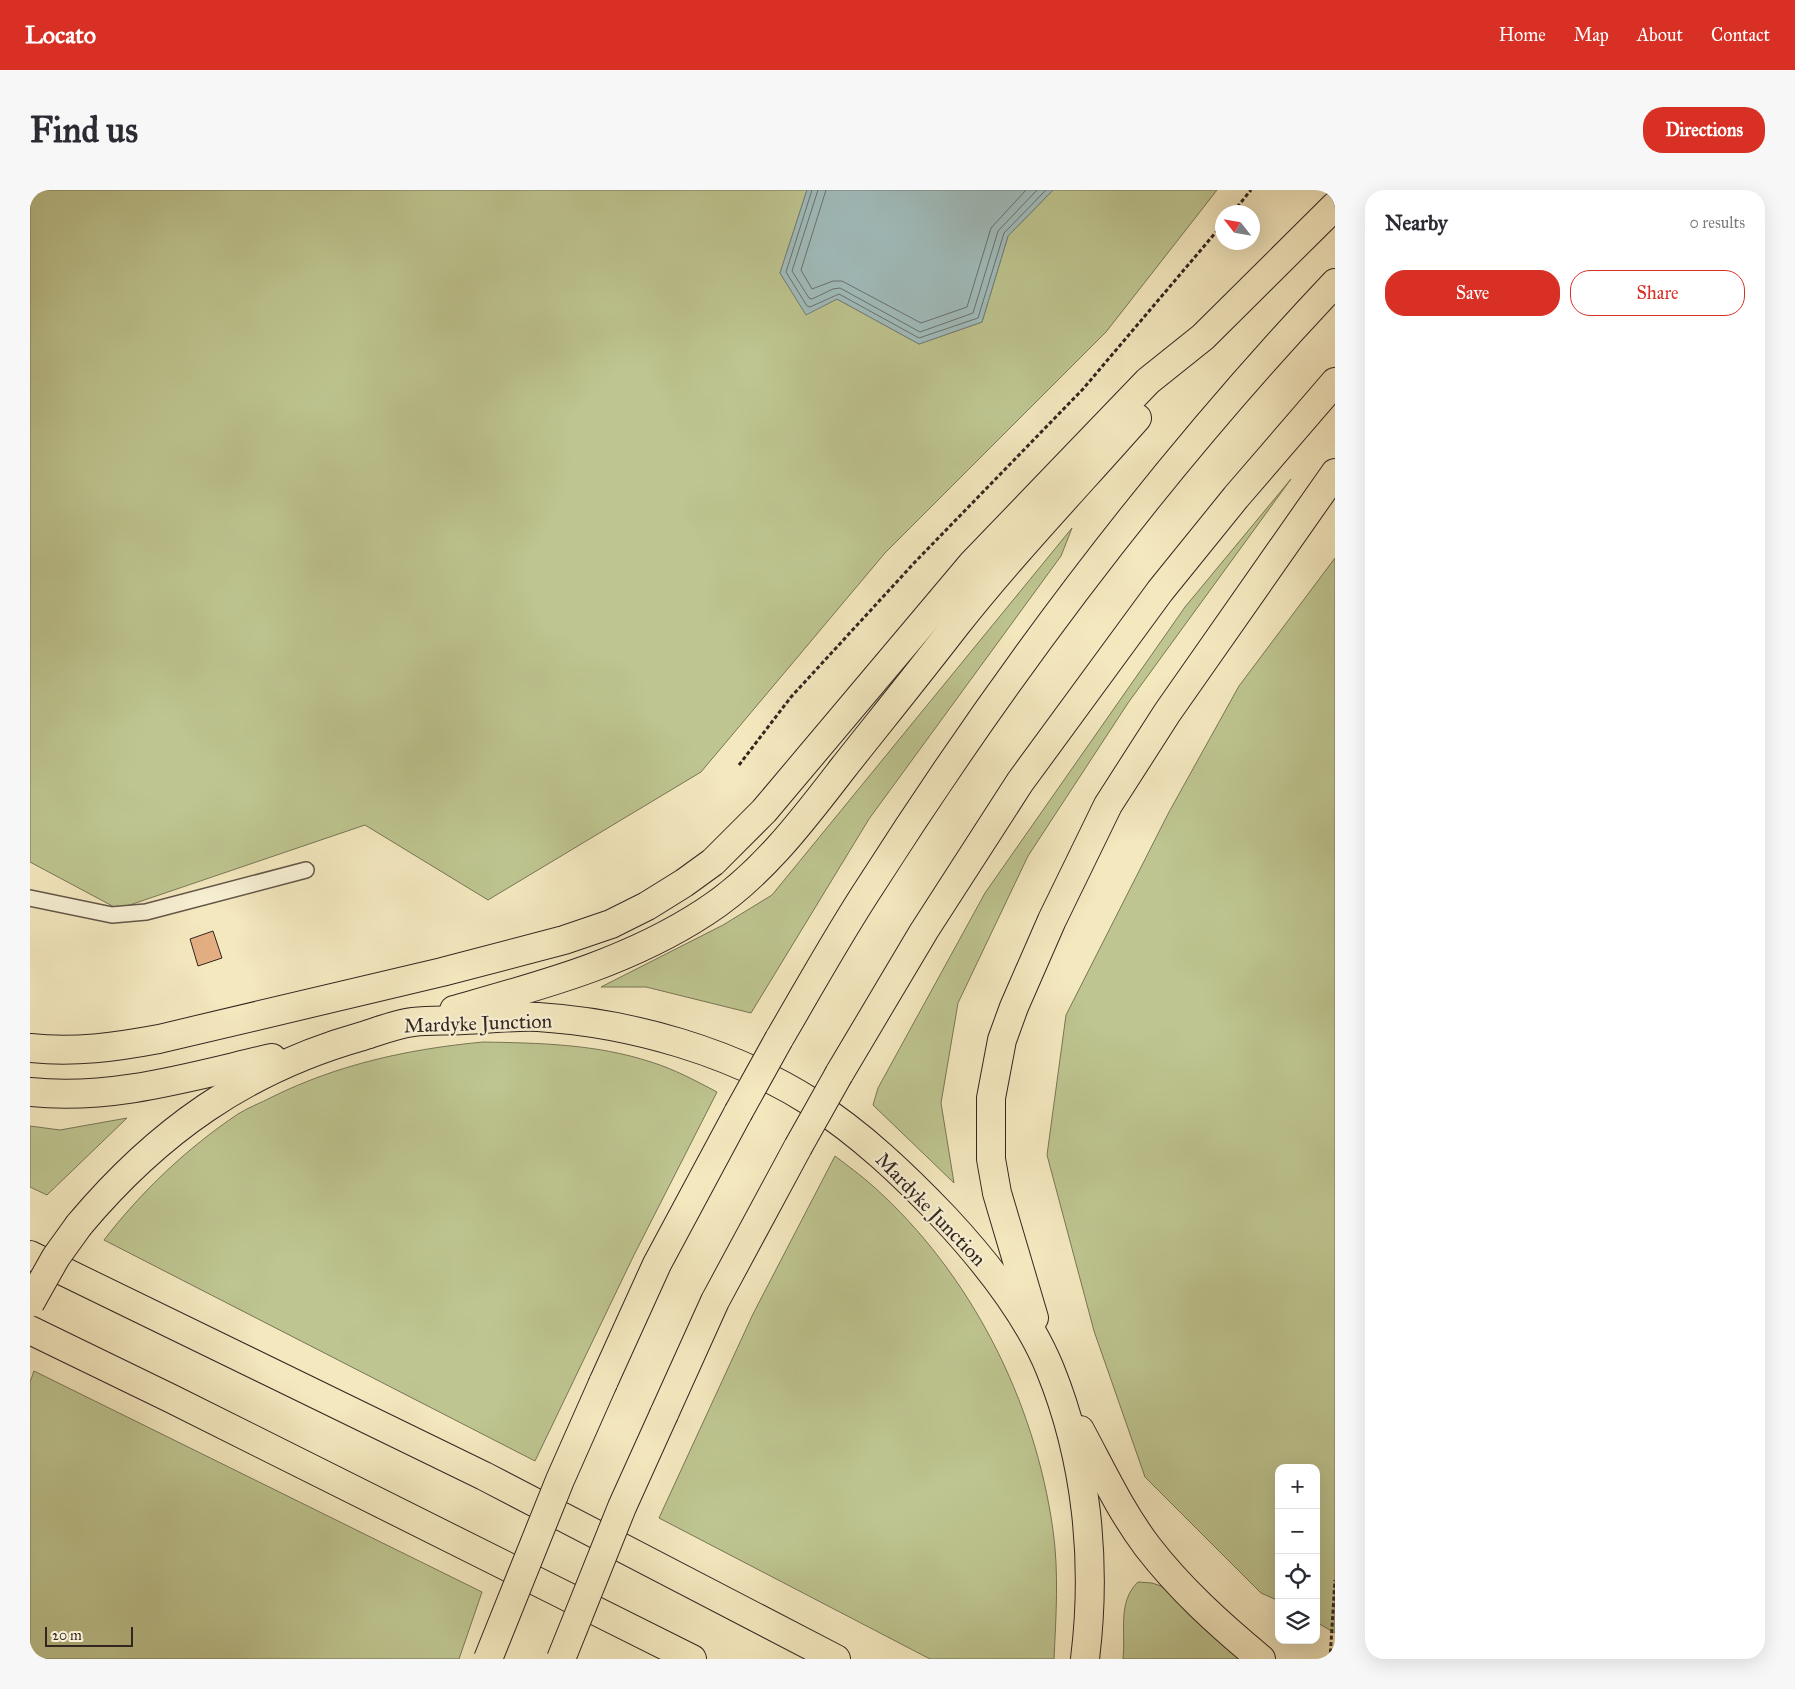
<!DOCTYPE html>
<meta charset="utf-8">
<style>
body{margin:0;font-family:"IM FELL Great Primer",serif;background:#f7f7f7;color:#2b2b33}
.controls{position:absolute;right:15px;bottom:15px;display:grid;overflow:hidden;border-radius:10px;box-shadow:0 5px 20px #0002}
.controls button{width:45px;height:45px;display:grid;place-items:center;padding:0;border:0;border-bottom:1px solid #e1e1e2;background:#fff;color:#2b2b33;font:25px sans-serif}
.compass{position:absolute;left:1185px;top:15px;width:45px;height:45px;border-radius:50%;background:#fff;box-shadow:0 5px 20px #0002;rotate:301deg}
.scale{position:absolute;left:15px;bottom:12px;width:88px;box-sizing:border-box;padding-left:5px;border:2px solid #332621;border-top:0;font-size:14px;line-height:18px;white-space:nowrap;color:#332621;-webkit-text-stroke:4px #f8f0d5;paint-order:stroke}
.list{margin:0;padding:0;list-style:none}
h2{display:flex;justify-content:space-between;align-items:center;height:65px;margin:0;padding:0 20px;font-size:21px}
h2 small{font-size:16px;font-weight:400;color:#7c7c81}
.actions{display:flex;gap:10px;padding:15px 20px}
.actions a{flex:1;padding:11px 0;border:1px solid #d93025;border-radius:20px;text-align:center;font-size:18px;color:#d93025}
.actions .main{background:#d93025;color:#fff}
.icon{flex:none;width:28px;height:28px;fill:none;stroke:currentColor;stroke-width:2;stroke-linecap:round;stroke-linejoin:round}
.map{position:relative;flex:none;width:1305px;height:1469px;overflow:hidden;border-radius:20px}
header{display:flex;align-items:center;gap:30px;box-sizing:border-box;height:70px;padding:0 25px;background:#d93025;color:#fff}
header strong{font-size:24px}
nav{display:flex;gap:28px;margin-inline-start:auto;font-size:18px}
.intro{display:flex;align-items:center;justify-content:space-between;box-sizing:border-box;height:120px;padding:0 30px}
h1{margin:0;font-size:35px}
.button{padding:12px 22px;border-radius:20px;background:#d93025;color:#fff;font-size:18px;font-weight:700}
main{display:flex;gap:30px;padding:0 30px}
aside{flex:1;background:#fff;border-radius:20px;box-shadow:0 5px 20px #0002}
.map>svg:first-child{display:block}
.green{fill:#bec590;stroke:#787658}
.water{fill:#a1bdbd;stroke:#75817f}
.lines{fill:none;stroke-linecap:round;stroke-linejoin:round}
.shore{stroke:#6a726f;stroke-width:1}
.building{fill:#e3ae82;stroke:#332621}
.lane-casing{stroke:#635648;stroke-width:18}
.highway-casing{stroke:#332621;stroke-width:30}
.path{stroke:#332621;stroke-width:3;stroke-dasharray:4 2.5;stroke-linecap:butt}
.lane{stroke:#f8f0d5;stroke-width:15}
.highway{stroke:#f4e8bf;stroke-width:28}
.highway-bridge-casing{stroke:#332621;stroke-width:30;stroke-linecap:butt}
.highway-bridge{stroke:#f4e8bf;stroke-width:28}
.labels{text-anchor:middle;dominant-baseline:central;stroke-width:4.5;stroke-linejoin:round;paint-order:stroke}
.street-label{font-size:20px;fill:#332621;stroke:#f8f0d5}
</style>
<header>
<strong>Locato</strong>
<nav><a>Home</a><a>Map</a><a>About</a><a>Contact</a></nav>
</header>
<div class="intro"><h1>Find us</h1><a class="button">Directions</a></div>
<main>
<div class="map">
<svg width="1305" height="1469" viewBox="0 0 1305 1469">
<rect width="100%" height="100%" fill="#f4e8bf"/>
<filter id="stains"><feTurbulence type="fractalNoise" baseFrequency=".004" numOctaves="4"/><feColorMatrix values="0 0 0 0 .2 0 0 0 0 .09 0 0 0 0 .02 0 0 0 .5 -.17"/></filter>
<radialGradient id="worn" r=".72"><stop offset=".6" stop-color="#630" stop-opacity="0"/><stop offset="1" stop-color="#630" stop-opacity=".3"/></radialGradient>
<g class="green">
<path d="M 0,0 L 777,0 L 750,83 L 776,124 L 807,109 L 889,154 L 952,132 L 978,46 L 1023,0 L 1187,0 L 1076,142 L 855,363 L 671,582 L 458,710 L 335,635 L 88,719 L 0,672 Z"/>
<path d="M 1261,289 L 1098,513 L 998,666 L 928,813 L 911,913 L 924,993 L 843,915 L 848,898 L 955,703 L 1155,417 Z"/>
<path d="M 1042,338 L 1031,366 L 839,629 L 721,823 L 616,797 L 571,797 L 693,735 L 742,705 Z"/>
<path d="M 1305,368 L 1305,1443 L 1286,1432 L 1286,1278 L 1249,1278 L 1249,1411 L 1231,1403 L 1115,1287 L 1064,1141 L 1017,965 L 1036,825 L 1139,622 L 1209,496 Z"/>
<path d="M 453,852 C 509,853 566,854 621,872 C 644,879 666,891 687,902 L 604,1065 L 505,1271 L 74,1050 C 111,1002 157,958 208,924 C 219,917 231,913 242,907 C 309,874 379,859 453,852 Z"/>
<path d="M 97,928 L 17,1005 L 0,997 L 0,936 L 30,940 Z"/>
<path d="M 805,966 C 818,976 832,986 844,997 C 941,1084 1005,1211 1023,1340 C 1029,1383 1026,1426 1024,1469 L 900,1469 L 629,1328 L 723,1124 Z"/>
<path d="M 4,1181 L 452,1402 L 429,1469 L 0,1469 L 0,1192 Z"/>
<path d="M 1108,1392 L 1122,1393 L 1131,1396 L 1215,1469 L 1093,1469 C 1096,1442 1087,1412 1108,1392 Z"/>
</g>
<path class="water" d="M 777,0 L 1023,0 L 978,46 L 952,132 L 889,154 L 807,109 L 776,125 L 750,83 Z"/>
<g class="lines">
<g class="shore">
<path d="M 782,0 L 756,82 L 777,116 L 780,117 L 809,104 L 889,148 L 948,128 L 974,43 L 1016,0"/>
<path d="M 788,0 L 762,81 L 779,108 L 782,109 L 803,99 L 810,98 L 890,142 L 943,123 L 968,41 L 1007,0"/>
<path d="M 796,0 L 771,80 L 782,99 L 803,91 L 812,91 L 891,133 L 937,117 L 961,38 L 996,0"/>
</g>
</g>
<path class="building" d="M 183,741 L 192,768 L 168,776 L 160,749 Z"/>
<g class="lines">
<defs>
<path id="lane" d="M 0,708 L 82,725 L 116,722 L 276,680"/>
<g id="highway">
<path d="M 424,820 C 512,795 597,773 675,722 C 731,686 773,630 813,578 C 851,530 889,483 926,435 C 983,363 1047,296 1107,228"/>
<path d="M 749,849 C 779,798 808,745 841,695 C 977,482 1131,277 1305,93"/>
<path d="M 0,858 C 44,863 86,857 129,849 L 412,782 L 534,750 L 581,734 L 617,716 L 654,693 L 683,672 L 734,621 L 942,374 L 1118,191 L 1173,147 L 1305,16"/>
<path d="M 809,884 L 894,741 L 990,592 L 1130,401 L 1206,307 L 1305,192"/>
<path d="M 0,902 C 82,911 163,886 242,868"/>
<path d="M 49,1035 C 127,942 215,879 333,846 C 349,841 366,834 383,832 C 400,830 417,831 434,830 C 459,829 484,826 508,827 C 602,833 702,862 781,912 C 831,944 874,985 915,1028 C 955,1071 997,1123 1020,1179 C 1057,1270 1067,1372 1055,1469"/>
<path d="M 0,1065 L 454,1286 L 806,1469"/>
<path d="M 1004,1128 L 967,1003 L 961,969 L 961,908 L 972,850 L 984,817 L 1022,730 L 1078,615 L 1137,523 L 1305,283"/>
<path d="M 0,1140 L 142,1209 L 662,1469"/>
<path d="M 573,1193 L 627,1074 L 708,923"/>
<path d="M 634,1224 L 685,1111 L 768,957"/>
<path d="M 1050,1240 C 1071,1279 1090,1320 1117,1356 C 1150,1399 1190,1435 1231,1469"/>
</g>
</defs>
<use href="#lane" class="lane-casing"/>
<use href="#highway" class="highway-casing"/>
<g class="path">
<path d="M 1203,22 L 1221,0"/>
<path d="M 709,575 L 761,507 L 885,372 L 1053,199 L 1192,35"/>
<path d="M 1300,1469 L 1305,1390"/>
</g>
<use href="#lane" class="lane"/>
<use href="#highway" class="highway"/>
<defs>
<g id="highway-bridge">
<path d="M 708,923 L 749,849"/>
<path d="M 768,957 L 809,884"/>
<path d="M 0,1113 L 26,1067 L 49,1035"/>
<path d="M 458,1469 L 530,1290 L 573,1193"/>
<path d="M 531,1469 L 592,1317 L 634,1224"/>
</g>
</defs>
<use href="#highway-bridge" class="highway-bridge-casing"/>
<use href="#highway-bridge" class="highway-bridge"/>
</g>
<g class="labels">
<g class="street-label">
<text transform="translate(448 833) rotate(-2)">Mardyke Junction</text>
<text transform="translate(901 1019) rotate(46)">Mardyke Junction</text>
</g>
</g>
<rect width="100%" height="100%" filter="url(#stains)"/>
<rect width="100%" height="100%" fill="url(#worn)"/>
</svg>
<div class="controls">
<button>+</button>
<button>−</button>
<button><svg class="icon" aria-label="locate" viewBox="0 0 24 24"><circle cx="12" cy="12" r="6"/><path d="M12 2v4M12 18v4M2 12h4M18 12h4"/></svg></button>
<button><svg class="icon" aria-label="layers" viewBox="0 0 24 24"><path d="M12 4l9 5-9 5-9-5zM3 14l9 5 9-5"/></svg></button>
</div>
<svg class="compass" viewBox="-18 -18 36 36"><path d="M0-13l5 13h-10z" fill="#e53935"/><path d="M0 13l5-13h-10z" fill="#7c7c81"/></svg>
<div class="scale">20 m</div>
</div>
<aside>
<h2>Nearby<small>0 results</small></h2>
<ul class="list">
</ul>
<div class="actions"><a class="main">Save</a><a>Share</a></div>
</aside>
</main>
